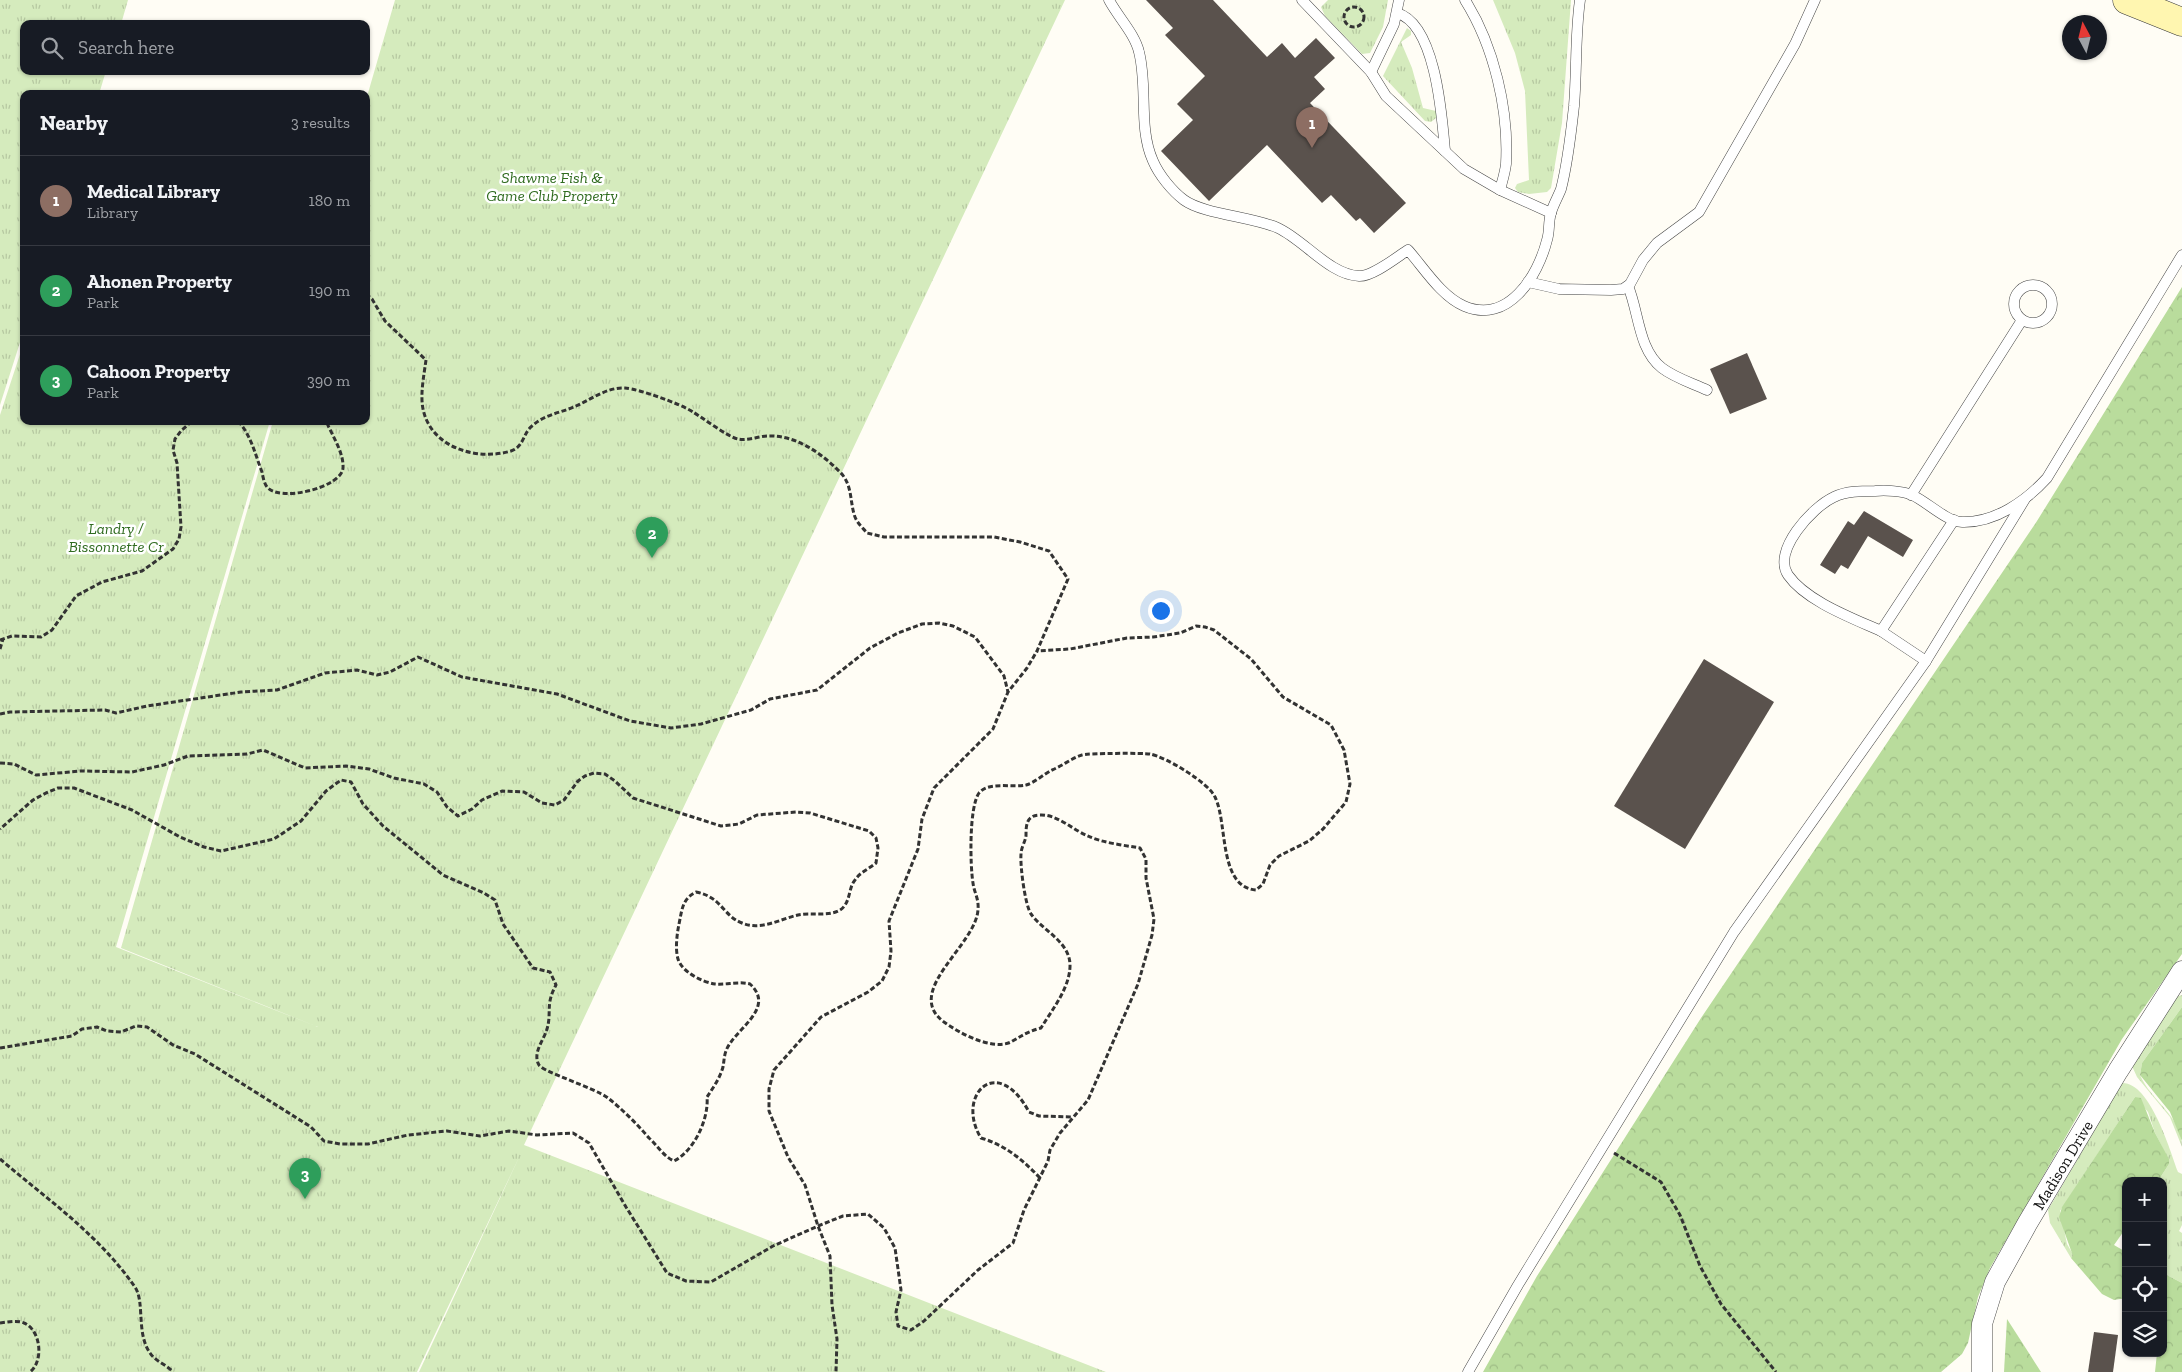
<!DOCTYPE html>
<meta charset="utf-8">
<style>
body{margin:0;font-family:"Zilla Slab",serif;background:#242831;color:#f1f3f6}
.controls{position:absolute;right:15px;bottom:15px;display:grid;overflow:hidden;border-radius:10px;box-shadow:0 1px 4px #0004}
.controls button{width:45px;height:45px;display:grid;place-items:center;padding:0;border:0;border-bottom:1px solid #363941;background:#171b24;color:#f1f3f6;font:25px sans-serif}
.compass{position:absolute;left:2062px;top:15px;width:45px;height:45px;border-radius:50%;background:#171b24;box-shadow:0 1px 4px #0004;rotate:353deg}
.you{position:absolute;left:1160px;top:610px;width:18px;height:18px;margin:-12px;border:4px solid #fff;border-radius:50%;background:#1a73e8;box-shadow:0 0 0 8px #1a73e833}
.badge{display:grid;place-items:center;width:32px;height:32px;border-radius:50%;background:#ea580c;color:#fff;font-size:16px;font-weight:700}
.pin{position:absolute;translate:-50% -41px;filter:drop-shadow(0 1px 2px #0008)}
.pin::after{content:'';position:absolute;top:26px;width:18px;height:15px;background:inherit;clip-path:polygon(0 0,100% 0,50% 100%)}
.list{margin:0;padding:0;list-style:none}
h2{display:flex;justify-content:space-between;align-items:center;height:65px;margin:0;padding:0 20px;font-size:21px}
h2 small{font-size:16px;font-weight:400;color:#9ea1a6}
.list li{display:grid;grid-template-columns:32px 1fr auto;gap:15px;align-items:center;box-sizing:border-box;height:90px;padding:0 20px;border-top:1px solid #363941}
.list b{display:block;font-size:19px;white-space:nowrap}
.list p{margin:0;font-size:16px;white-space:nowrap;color:#9ea1a6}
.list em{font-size:16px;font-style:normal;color:#9ea1a6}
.icon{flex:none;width:28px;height:28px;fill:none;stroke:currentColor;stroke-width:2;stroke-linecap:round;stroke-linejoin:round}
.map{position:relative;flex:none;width:2182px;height:1372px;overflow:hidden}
.search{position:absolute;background:#171b24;box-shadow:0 1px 4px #0004;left:20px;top:20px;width:350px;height:55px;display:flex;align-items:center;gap:12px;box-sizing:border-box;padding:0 18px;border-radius:10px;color:#9ea1a6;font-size:19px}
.panel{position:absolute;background:#171b24;box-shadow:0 1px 4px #0004;left:20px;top:90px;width:350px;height:335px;border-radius:10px}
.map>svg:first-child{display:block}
.grass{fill:url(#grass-tufts)}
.forest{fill:url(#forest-crowns)}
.building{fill:#5a524d}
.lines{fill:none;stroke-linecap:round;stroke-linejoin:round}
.lane-casing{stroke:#444;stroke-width:11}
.street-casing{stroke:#444;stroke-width:21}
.secondary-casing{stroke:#333;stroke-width:29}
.path{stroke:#333;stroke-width:3;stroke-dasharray:5 2.5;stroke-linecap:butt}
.lane{stroke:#fff;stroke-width:10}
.street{stroke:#fff;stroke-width:20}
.secondary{stroke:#fff6b0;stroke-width:28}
.labels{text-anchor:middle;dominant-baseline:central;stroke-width:5;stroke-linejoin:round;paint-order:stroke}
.park-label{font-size:16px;font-style:italic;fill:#2f6b1f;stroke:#fff}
.street-label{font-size:16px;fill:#111;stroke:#fff}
</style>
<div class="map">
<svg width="2182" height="1372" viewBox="0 0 2182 1372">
<defs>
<pattern id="grass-tufts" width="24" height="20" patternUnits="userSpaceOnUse" patternTransform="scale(1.25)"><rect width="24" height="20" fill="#d5ebbd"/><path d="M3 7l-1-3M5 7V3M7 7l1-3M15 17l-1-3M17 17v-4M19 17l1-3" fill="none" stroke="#b6c8a1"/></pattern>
<pattern id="forest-crowns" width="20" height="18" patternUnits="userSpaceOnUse" patternTransform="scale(1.25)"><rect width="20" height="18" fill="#b9dc9c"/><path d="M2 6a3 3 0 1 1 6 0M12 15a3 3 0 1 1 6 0" fill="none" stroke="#9ebc85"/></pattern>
</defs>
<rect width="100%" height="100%" fill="#fffdf5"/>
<g class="grass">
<path d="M 0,0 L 128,0 L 121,24 L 24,24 L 24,71 L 106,71 L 99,94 L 24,94 L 24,330 L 0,405 Z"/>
<path d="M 395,0 L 1065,0 L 524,1145 L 1106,1372 L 419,1372 L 522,1151 L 417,1372 L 0,1372 L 0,415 L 24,342 L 24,421 L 270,421 L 116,947 L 318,1027 L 121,948 L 273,421 L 366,421 L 366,100 Z"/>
<path d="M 1328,0 L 1388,0 L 1383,27 L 1370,53 L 1362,54 L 1325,16 L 1321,7 Z"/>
<path d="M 1493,0 L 1571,0 L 1562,123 L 1551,188 L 1547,192 L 1529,194 L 1518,192 L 1515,188 L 1517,184 L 1529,180 L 1525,91 L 1515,53 Z"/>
<path d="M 1407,28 L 1411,31 L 1411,35 L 1401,42 L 1412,68 L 1423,108 L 1436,111 L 1436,118 L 1431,122 L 1425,121 L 1383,76 Z"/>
<path d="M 2182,995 L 2182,1007 L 2142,1063 L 2140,1075 C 2151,1101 2182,1116 2182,1147 L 2170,1117 L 2137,1077 L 2132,1066 L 2176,997 Z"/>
<path d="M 2122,1083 C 2150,1082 2170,1150 2178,1172 L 2182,1174 L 2182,1225 L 2179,1231 L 2182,1233 L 2182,1283 L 2163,1273 L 2163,1181 L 2158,1181 L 2169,1164 L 2169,1160 L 2155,1133 L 2148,1112 L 2135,1097 L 2060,1211 L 2067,1244 L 2074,1256 L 2071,1258 L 2050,1223 L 2048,1210 Z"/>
</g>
<g class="forest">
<path d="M 2182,287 L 2182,954 L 2122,1039 L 1990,1268 L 1978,1297 L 1968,1343 L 1962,1354 L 1941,1372 L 1483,1372 L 1537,1276 L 1701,1018 L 2037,521 Z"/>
<path d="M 2182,1007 L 2182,1141 L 2170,1112 L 2140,1075 L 2142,1063 Z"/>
<path d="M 2135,1097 L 2141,1098 L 2155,1133 L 2169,1159 L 2169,1164 L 2158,1181 L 2126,1181 L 2126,1228 L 2114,1245 L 2126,1252 L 2126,1298 L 2114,1300 L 2102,1294 L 2071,1258 L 2073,1256 L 2059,1217 L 2062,1207 Z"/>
<path d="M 2163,1273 L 2182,1283 L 2182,1372 L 2155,1372 L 2157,1353 L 2163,1353 Z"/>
<path d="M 2007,1319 L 2041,1372 L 2004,1372 Z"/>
</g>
<g class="building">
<path d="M 1146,0 L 1213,0 L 1267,57 L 1282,43 L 1295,58 L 1316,38 L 1335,58 L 1314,77 L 1325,89 L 1310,103 L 1406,203 L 1374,233 L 1360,218 L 1356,221 L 1331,195 L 1322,203 L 1267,145 L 1209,201 L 1161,151 L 1193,120 L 1177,104 L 1205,76 L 1165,35 L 1173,28 Z"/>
<path d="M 1747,353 L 1767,399 L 1730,414 L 1710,369 Z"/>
<path d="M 1864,511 L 1913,540 L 1903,557 L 1868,536 L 1848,569 L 1841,565 L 1835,574 L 1820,565 L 1848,521 L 1854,525 Z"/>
<path d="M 1704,659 L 1774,702 L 1685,849 L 1614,806 Z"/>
<path d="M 2094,1332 L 2118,1335 L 2113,1372 L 2088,1372 Z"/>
</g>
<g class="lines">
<defs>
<g id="lane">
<path d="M 1109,0 C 1118,17 1135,34 1139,52 C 1148,87 1138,128 1153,161 C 1159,175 1172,191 1184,200 C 1203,214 1253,217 1278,228 C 1304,240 1330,275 1359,276 C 1372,277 1397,257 1408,250 C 1424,268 1441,296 1464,306 C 1508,325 1538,276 1547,240 C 1550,231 1548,222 1551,213 C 1553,205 1558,197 1561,189 C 1568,162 1571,133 1574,106 C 1577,70 1575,36 1580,0"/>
<path d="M 1302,0 L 1371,72 L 1386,96 L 1464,169 L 1500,190 L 1551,213"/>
<path d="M 1465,0 C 1494,46 1509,110 1506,164 C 1505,173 1502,182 1500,190"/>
<path d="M 1397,13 C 1436,24 1442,117 1445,151"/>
<path d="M 1371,72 L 1394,24 L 1399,0"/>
<path d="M 1528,282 L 1559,289 L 1611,290 L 1623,289 L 1630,284 L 1643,260 L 1657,243 L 1699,212 L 1795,44 L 1815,0"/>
<circle cx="2033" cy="304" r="19"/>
<path d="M 1628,286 C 1639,312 1638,349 1662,368 C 1675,378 1692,383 1707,390"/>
<path d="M 1911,495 L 2022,320"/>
<path d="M 1881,631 C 1852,618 1806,601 1788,575 C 1772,551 1812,507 1834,497 C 1846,491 1861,491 1875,491 C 1886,490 1902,491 1912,495 C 1926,501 1947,522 1962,522 C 1995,523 2026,501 2047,478 L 2182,255"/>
<path d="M 1926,661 L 1881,631 L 1954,520"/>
<path d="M 1468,1372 L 1518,1285 L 1734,932 L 1926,661 L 2025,499"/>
</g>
<path id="street" d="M 1982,1372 L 1982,1324 L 1995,1282 L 2027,1224 L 2118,1071 L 2182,971"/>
<path id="secondary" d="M 2127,0 L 2182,22"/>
</defs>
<use href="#lane" class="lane-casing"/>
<use href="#street" class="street-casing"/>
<use href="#secondary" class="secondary-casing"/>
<g class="path">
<circle cx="1354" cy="17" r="10"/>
<path d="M 366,294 L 372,299 L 385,321 L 426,360 C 424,375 420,394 423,409 C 431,448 477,461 511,451 C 524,447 523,433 532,426 C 545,414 561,413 576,406 C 592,399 607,387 625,388 C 639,389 681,404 693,412 C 703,418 728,437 738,439 C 747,441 759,436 768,436 C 796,435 821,453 840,472 C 852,484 850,500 854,514 C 856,522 862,527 867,533 L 884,537 L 994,537 L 1020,542 L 1049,551 L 1068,579 L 1037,651 L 1027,668 L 1008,692 L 993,729 L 934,788 L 922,819 L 918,849 L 889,921 L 891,951 L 889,967 L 882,981 L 868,992 L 821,1017 L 774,1070 L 769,1089 L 769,1111 L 788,1157 L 805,1185 L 818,1226 L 830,1256 L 832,1305 L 837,1339 L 836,1372"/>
<path d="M 238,421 C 251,435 255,454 262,472 C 263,477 264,483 267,487 C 280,503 342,487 343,468 C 344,453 332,435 326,421"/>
<path d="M 0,640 L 12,636 L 41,637 L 52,630 L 76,596 L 102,582 L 142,571 L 173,549 L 179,539 L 181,527 L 177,463 L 173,450 L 175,439 L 181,431 L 192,421"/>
<path d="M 0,649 L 3,639"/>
<path d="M 0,714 L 10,712 L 105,710 L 116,713 L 147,706 L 241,692 L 277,690 L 325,673 L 357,670 L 377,675 L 390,672 L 418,657 L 462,677 L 557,694 L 630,721 L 671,728 L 701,724 L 751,710 L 770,699 L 817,690 L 870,648 L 898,633 L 922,624 L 939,623 L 953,626 L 975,637 L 1004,676 L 1008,692"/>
<path d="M 0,763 L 14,764 L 36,775 L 81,771 L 132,772 L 164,765 L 188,756 L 247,754 L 263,750 L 305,768 L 346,766 L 369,769 L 394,778 L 424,784 L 437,792 L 447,807 L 458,816 L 472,809 L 482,800 L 502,791 L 524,792 L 542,803 L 555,805 L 564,800 L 578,781 L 585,776 L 594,773 L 605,774 L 615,781 L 633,798 L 721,826 L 739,824 L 757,815 L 796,812 L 810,813 L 869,831 L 876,838 L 878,848 L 876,863 C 869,869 860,872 855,880 C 848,888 851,903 840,910 C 828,917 811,912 798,915 C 780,919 761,931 742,923 C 723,916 722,897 696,892 C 682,899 682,910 679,924 C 677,934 675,949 678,959 C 682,972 702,982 715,984 C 727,985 739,981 750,984 C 777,1009 733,1030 726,1051 C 724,1056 724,1062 723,1067 C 720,1078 713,1088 707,1097 C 709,1119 694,1151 674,1161 C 663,1156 658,1146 649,1138 C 637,1124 622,1109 608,1098 C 595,1088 543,1072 539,1065 C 532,1053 544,1040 547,1029 C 552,1012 545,1005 556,985 L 550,972 L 533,968 L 503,924 L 495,900 L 484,893 L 443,875 L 383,826 L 363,804 L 351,782 L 341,780 L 326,791 L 301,821 L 274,839 L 221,851 L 204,847 L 180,837 L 132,810 L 74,788 L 58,788 L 46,793 L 33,800 L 0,829"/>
<path d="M 0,1048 L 72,1036 L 82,1029 L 97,1027 L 107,1031 L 121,1032 L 136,1026 L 147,1027 L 173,1045 L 195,1054 L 311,1127 L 324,1141 L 340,1144 L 368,1144 L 408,1135 L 447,1131 L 480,1136 L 509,1131 L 537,1135 L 573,1133 L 589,1143 L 626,1207 L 667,1273 L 686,1281 L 711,1282 L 773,1246 L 818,1226 L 843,1216 L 868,1214 L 884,1228 L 895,1248 L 901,1290 L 896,1312 L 898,1326 L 911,1330 L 924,1321 L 978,1270 L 1013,1243 L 1024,1210 L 1048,1161 L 1050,1150 L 1060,1133 L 1088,1100 L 1138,984 L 1152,935 L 1154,919 L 1146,878 L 1146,859 L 1140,848 C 1123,845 1103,843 1088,836 C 1073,830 1057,814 1040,815 C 1026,815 1026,826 1026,836 C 1025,842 1021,848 1021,854 C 1020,866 1025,905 1031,914 C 1044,932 1071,942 1070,967 C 1069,989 1052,1010 1041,1028 C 1029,1031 1021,1036 1011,1042 C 992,1051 959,1033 944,1022 C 902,991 977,945 978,909 C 979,899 974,892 973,883 C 970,865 969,807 979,793 C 989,781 1012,788 1026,785 C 1034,783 1044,774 1052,770 C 1062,766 1072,758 1082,755 C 1089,753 1143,753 1150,754 C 1166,757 1209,783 1215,797 C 1228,823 1218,887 1256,890 L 1263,884 L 1270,865 L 1279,856 L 1309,841 L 1323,829 L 1346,802 L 1350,784 L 1344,750 L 1331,725 L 1283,697 L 1251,659 L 1214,630 L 1205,627 L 1196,626 L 1180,633 L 1153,637 L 1127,638 L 1070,649 L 1037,651"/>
<path d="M 1614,1153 L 1661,1182 L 1680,1215 L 1700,1266 L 1721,1304 L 1776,1372"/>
<path d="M 0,1159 C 47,1199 99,1235 135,1287 C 145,1302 136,1333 150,1353 C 155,1361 167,1365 173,1372"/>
<path d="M 1040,1178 C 1023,1160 1005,1145 981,1138 C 955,1096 997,1052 1029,1112 L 1039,1116 L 1073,1117"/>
<path d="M 0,1323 C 7,1322 18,1320 24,1323 C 41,1330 44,1361 30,1372"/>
</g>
<use href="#lane" class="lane"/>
<use href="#street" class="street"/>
<use href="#secondary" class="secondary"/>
</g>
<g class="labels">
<g class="park-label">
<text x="552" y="177">Shawme Fish &amp;<tspan x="552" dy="18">Game Club Property</tspan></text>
<text x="116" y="528">Landry /<tspan x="116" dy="18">Bissonnette Cr</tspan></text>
</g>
<g class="street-label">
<text transform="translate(2063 1165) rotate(-59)">Madison Drive</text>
</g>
</g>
</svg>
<div class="controls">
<button>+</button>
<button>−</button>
<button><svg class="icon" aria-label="locate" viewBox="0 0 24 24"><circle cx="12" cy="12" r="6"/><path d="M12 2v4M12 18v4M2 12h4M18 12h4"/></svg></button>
<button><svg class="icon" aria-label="layers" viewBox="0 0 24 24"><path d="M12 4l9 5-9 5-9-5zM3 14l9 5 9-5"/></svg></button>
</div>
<svg class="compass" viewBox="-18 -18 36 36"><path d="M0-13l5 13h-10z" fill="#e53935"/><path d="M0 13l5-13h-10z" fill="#9ea1a6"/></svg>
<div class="you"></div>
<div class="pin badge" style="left:1312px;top:148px;background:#8d6e63">1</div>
<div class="pin badge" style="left:652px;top:558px;background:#2e9e5b">2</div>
<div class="pin badge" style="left:305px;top:1199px;background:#2e9e5b">3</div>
<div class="search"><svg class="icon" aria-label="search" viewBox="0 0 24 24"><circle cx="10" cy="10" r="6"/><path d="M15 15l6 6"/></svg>Search here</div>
<section class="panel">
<h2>Nearby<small>3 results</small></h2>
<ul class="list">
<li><span class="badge" style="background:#8d6e63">1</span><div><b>Medical Library</b><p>Library</p></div><em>180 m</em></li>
<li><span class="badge" style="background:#2e9e5b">2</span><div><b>Ahonen Property</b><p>Park</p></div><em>190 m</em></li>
<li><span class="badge" style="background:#2e9e5b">3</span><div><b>Cahoon Property</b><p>Park</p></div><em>390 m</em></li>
</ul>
</section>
</div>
